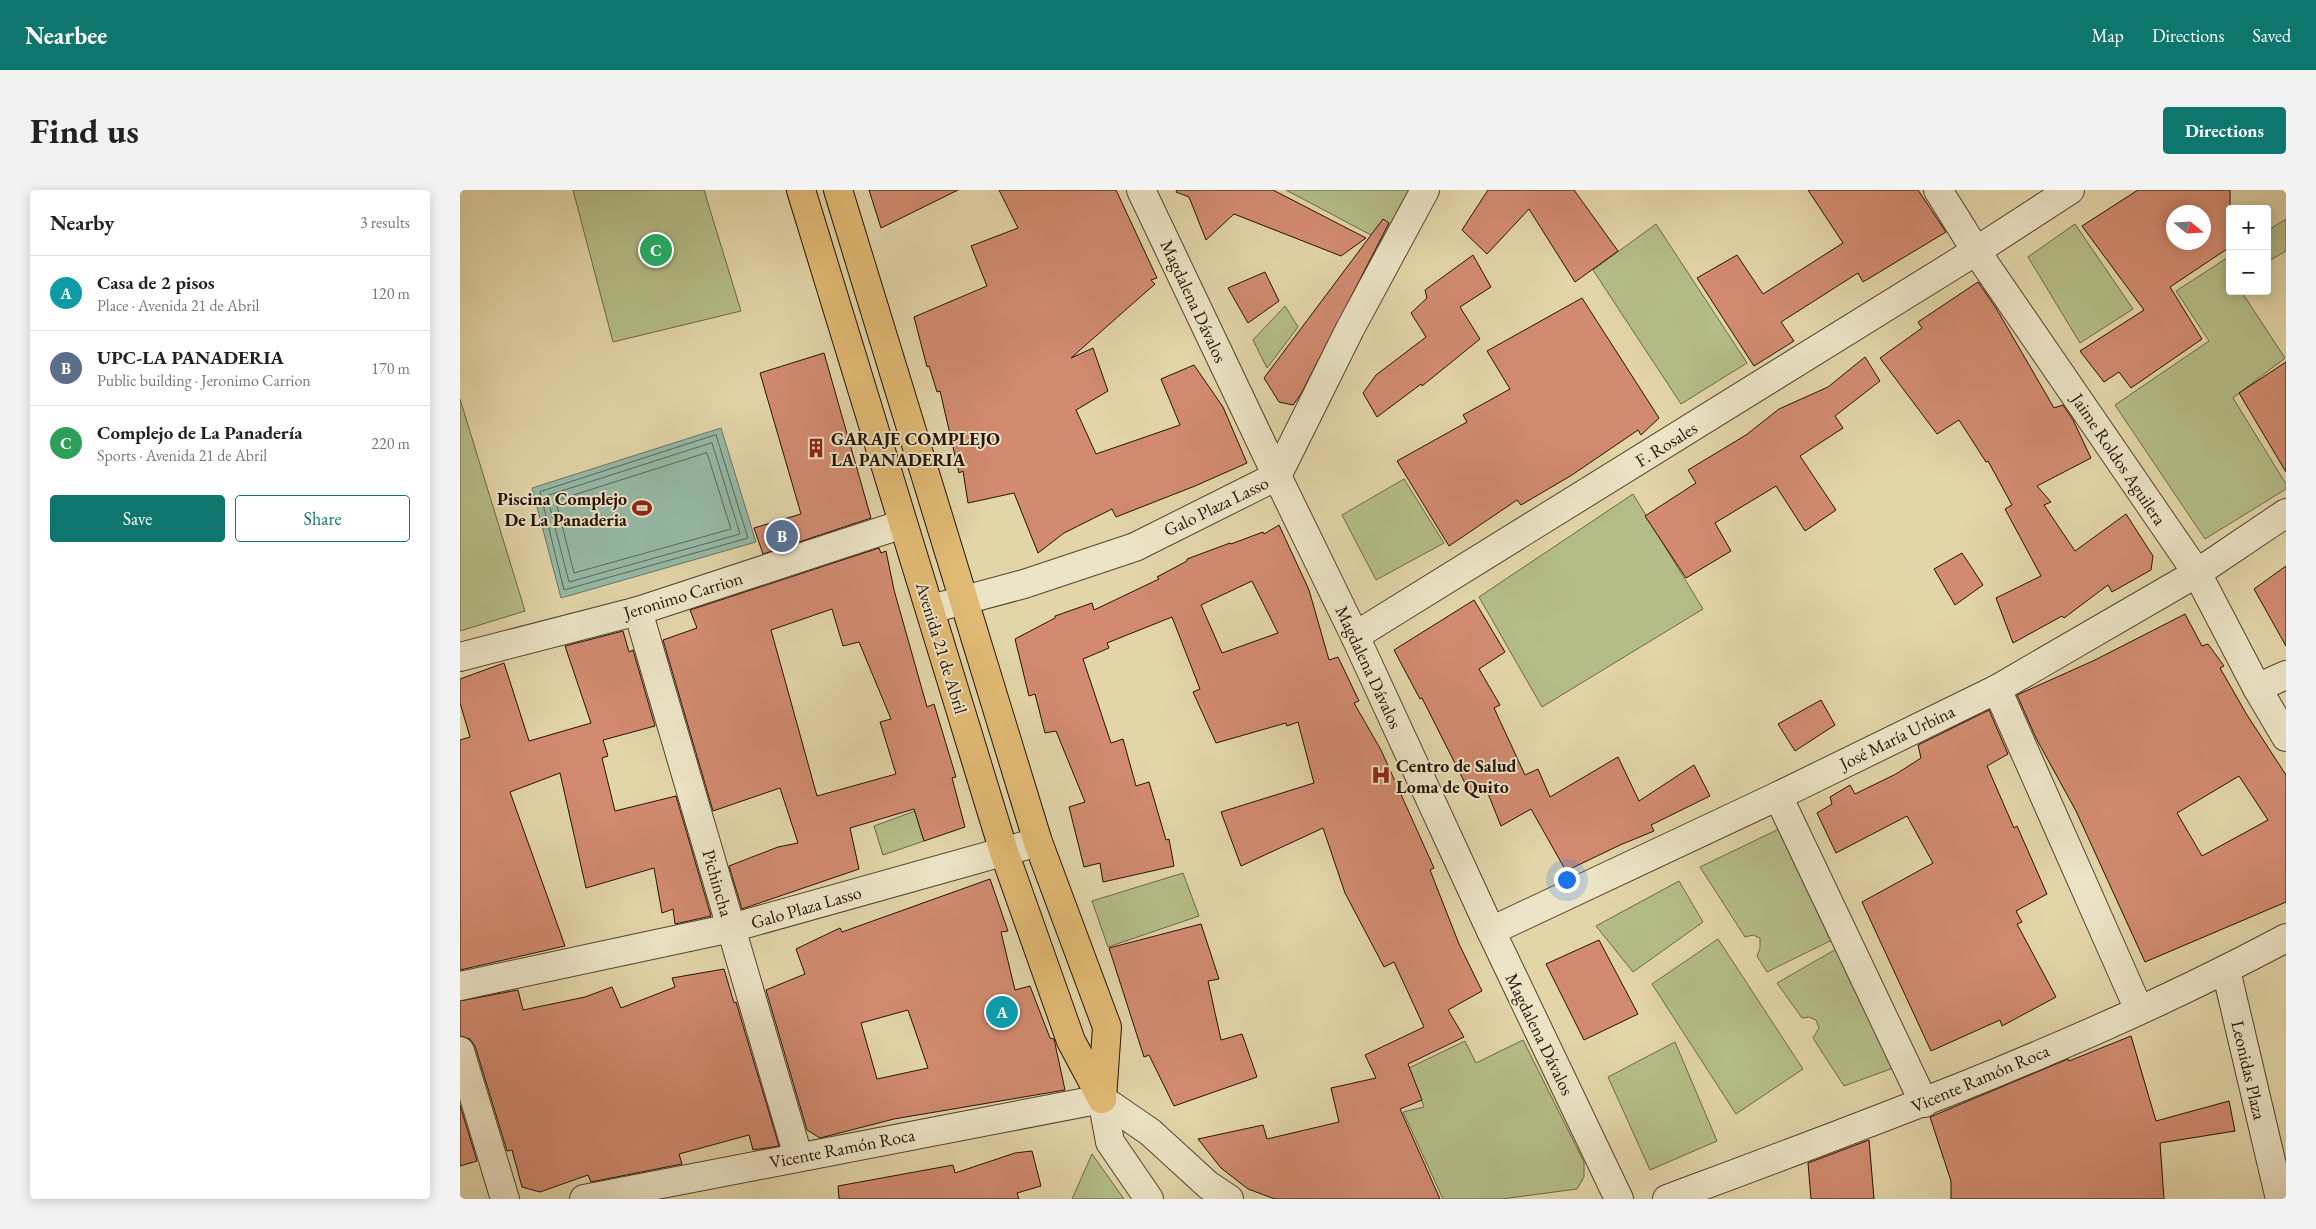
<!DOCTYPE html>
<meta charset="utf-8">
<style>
body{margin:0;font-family:"EB Garamond",serif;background:#f2f2f2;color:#222}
.controls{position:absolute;right:15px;top:15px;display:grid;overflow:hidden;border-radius:5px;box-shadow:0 2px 12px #0003}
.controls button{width:45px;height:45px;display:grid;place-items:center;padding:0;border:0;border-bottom:1px solid #e0e0e0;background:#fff;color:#222;font:25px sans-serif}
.compass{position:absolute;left:1706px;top:15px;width:45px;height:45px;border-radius:50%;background:#fff;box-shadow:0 2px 12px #0003;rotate:108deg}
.you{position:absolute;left:1106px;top:689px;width:18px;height:18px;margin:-12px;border:4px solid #fff;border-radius:50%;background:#1a73e8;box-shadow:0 0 0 8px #1a73e833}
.badge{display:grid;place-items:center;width:32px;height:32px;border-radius:50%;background:#0f766e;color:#fff;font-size:16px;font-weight:700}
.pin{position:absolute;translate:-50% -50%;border:2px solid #fff;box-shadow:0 1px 5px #0006}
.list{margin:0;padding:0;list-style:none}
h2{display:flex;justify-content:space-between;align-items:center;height:65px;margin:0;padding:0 20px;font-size:21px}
h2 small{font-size:16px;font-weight:400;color:#767676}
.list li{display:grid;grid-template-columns:32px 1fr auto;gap:15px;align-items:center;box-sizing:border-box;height:75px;padding:0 20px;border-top:1px solid #e0e0e0}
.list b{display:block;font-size:19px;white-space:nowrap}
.list p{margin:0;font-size:16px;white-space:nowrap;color:#767676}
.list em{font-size:16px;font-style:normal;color:#767676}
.actions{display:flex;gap:10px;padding:15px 20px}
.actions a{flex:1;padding:11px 0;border:1px solid #0f766e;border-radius:5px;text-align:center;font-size:18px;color:#0f766e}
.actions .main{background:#0f766e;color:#fff}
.map{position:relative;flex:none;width:1826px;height:1009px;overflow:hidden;border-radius:5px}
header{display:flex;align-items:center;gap:30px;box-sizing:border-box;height:70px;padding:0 25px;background:#0f766e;color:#fff}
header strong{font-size:24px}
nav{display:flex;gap:28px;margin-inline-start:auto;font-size:18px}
.intro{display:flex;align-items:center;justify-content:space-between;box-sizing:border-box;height:120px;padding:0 30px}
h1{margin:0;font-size:35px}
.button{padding:12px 22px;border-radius:5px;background:#0f766e;color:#fff;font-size:18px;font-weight:700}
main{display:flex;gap:30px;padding:0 30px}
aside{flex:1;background:#fff;border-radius:5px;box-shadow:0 2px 12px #0003}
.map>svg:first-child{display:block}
.green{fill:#b4bd87;stroke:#6c6746}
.water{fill:#95b9a6;stroke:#687665}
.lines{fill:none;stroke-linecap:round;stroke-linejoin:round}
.shore{stroke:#5c6555;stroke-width:1}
.building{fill:#d28b70;stroke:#241104;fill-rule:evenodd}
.minor-casing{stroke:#54422d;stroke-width:30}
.major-casing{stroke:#241104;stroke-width:30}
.minor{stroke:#ece4c6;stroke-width:28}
.major{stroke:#e1ba74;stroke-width:28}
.labels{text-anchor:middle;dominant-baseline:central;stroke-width:4;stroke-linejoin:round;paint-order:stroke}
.street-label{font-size:18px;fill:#241104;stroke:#ece4c6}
.poi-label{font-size:18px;font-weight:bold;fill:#241104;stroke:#ece4c6;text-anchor:start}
</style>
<header>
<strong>Nearbee</strong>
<nav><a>Map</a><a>Directions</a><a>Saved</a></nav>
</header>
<div class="intro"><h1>Find us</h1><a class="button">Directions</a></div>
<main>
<aside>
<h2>Nearby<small>3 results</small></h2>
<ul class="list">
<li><span class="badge" style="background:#0f9aa8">A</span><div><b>Casa de 2 pisos</b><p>Place · Avenida 21 de Abril</p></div><em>120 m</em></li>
<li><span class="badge" style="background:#5c6f8a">B</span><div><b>UPC-LA PANADERIA</b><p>Public building · Jeronimo Carrion</p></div><em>170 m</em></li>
<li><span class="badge" style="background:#2e9e5b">C</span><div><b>Complejo de La Panadería</b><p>Sports · Avenida 21 de Abril</p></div><em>220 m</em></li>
</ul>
<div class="actions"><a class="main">Save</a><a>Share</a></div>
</aside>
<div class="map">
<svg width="1826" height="1009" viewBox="0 0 1826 1009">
<rect width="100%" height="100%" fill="#e2d5a8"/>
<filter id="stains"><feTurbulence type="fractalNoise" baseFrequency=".004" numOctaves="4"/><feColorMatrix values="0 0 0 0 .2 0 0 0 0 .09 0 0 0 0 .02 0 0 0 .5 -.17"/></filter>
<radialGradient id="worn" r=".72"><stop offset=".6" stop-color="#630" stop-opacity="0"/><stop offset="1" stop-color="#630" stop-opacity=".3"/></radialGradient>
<g class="green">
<path d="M 113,0 L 244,0 L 281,121 L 153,152 Z"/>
<path d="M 826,0 L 958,0 L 926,53 Z"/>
<path d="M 1826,29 L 1826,61 L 1807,72 L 1807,41 Z"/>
<path d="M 1196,34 L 1287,173 L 1221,214 L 1133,80 Z"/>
<path d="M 1615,34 L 1673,119 L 1620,153 L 1568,67 Z"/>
<path d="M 1770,66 L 1770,101 L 1781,101 L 1825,168 L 1773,208 L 1826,294 L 1826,299 L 1745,349 L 1655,215 L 1749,151 L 1716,101 Z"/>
<path d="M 825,116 L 838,137 L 807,178 L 793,150 Z"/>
<path d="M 0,209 L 65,421 L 0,441 Z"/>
<path d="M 944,289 L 984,353 L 916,390 L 882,325 Z"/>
<path d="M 1173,304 L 1243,419 L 1082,517 L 1019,407 Z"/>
<path d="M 455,621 L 464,651 L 423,665 L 414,636 Z"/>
<path d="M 1319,639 L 1372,750 L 1307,782 L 1297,766 L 1300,758 L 1300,748 L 1293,745 L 1285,747 L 1240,677 Z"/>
<path d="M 723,683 L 739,726 L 648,757 L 632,711 Z"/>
<path d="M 1219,691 L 1243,732 L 1173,782 L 1136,736 Z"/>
<path d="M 1258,749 L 1343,879 L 1276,924 L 1192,794 Z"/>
<path d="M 1378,758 L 1436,877 L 1384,896 L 1353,848 L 1359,838 L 1356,830 L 1349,827 L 1342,828 L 1317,793 Z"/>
<path d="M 1063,850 L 1124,972 L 1124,987 L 1117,999 L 1042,1009 L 983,1009 L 943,922 L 964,917 L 949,878 L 1005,851 L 1016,873 Z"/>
<path d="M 1215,852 L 1257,951 L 1190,980 L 1148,887 Z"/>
<path d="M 632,964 L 664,1009 L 612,1009 Z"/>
</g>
<path class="water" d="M 261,238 L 296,352 L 101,408 L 72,298 Z"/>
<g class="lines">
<g class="shore">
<path d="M 256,245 L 288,348 L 104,400 L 80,302 Z"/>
<path d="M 252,253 L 280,344 L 109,392 L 87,306 Z"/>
<path d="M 247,263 L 271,339 L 114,383 L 96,311 Z"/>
</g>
</g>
<g class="building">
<path d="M 409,0 L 498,0 L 421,38 Z"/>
<path d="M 539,0 L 656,0 L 697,88 L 691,90 L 695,94 L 611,168 L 633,158 L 648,201 L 616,220 L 636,264 L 720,235 L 701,189 L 734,175 L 763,217 L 787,273 L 735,296 L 656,327 L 652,319 L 604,343 L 578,363 L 554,303 L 508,313 L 503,281 L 499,283 L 480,201 L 477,202 L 469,176 L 467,177 L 454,127 L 527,96 L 511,56 L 558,38 Z"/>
<path d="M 717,0 L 813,0 L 906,48 L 881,66 L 774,24 L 746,50 L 729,7 L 716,2 Z"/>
<path d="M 1028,0 L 1114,0 L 1158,61 L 1115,92 L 1069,19 L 1027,64 L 1002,40 Z"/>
<path d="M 1348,0 L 1458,0 L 1486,42 L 1403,92 L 1398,83 L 1321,132 L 1334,151 L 1294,176 L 1237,88 L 1277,65 L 1303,104 L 1383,53 Z"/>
<path d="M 1678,0 L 1770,0 L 1770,57 L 1710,97 L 1742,149 L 1671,198 L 1659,182 L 1644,192 L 1620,161 L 1684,120 L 1622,36 ZM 1714,22 L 1744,22 L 1744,52 L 1714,52 Z"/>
<path d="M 923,29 L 929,33 L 841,204 L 833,215 L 819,212 L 804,188 Z"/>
<path d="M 1013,65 L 1031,97 L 1000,117 L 1020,149 L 962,196 L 961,194 L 917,227 L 903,203 L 916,185 L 966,147 L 951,123 L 967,108 L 965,100 Z"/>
<path d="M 805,82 L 819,111 L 788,133 L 768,98 Z"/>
<path d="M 1518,92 L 1536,118 L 1594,218 L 1603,215 L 1613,230 L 1631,268 L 1577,296 L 1591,312 L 1584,315 L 1615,361 L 1666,324 L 1693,366 L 1691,380 L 1652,402 L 1648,395 L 1604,428 L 1602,426 L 1553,453 L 1536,408 L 1581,386 L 1545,319 L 1552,315 L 1528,271 L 1526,272 L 1499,230 L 1477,244 L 1420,168 L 1462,138 L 1458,132 Z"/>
<path d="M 1122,108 L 1199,228 L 1181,245 L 1178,240 L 1112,285 L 1061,315 L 1057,310 L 989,356 L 937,271 L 1007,232 L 1003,225 L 1050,199 L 1027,161 Z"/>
<path d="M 364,163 L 411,328 L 303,364 L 294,338 L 341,324 L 300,183 Z"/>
<path d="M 1405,167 L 1420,191 L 1375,226 L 1383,238 L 1340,266 L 1376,320 L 1345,341 L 1316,296 L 1255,333 L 1271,361 L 1226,388 L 1185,326 L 1236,293 L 1228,280 L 1286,245 L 1319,219 L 1368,197 Z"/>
<path d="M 1826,172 L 1826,282 L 1779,203 Z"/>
<path d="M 819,335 L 849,400 L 869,470 L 878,467 L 899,511 L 894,513 L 921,560 L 974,678 L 970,680 L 999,754 L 1022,801 L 988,820 L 1004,847 L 948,874 L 962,910 L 940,919 L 980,1009 L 815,1009 L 788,999 L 761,978 L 738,949 L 803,935 L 807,949 L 879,932 L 871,898 L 916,888 L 905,865 L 964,837 L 934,772 L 924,777 L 885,703 L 863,638 L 781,676 L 761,622 L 854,593 L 838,532 L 827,536 L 826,533 L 756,553 L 733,502 L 740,499 L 712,427 L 647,453 L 649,458 L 623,469 L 651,553 L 663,549 L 676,596 L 689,592 L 706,650 L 709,649 L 714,676 L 643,692 L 640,673 L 624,677 L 609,617 L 625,612 L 596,541 L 585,543 L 575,504 L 569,506 L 555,449 L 595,428 L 595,426 L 632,413 L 634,420 L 699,389 L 697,387 L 727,371 L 727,369 L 770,353 L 771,354 L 803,342 L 804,344 ZM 792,391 L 818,443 L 762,463 L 741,415 Z"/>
<path d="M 419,358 L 421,363 L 426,361 L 434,400 L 467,517 L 474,514 L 496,587 L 492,588 L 505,637 L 464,651 L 454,619 L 390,638 L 399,679 L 282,719 L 269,676 L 318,657 L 338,653 L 320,598 L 253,621 L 203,450 L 237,438 L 230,420 ZM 372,419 L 383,456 L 399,452 L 431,529 L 420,532 L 436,584 L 357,606 L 311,440 Z"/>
<path d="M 1502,363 L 1523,395 L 1495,415 L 1474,379 Z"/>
<path d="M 1826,376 L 1826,456 L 1794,399 Z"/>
<path d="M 1014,410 L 1045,462 L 1019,479 L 1040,515 L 1034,518 L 1065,585 L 1078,579 L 1090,607 L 1158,567 L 1179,611 L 1234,575 L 1250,606 L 1191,635 L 1194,641 L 1160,655 L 1106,681 L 1071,619 L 1041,636 L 1025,596 L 1010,603 L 962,508 L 960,509 L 934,460 Z"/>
<path d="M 1725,424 L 1742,456 L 1748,454 L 1764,476 L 1760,478 L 1787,525 L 1826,585 L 1826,712 L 1685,772 L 1616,621 L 1576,548 L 1557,505 L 1635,470 ZM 1779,586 L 1808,630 L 1742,666 L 1717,623 Z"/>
<path d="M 163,441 L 169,462 L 173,460 L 195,536 L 143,550 L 148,566 L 142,568 L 155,621 L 216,606 L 251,726 L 215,734 L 213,719 L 202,723 L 194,678 L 126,698 L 100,583 L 50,602 L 105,756 L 0,780 L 0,550 L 10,547 L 0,513 L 0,489 L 44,473 L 69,551 L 131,533 L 105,456 Z"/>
<path d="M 1361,510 L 1375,535 L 1335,561 L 1318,534 Z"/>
<path d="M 1529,520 L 1548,564 L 1527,576 L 1554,638 L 1557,636 L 1587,704 L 1556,721 L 1562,732 L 1557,734 L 1596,807 L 1542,836 L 1540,830 L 1471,861 L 1402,712 L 1473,673 L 1447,626 L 1376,663 L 1357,623 L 1372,614 L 1370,607 L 1390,595 L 1395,604 L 1436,584 L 1461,568 L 1458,555 Z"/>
<path d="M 530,689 L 548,741 L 541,742 L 555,800 L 570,796 L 590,848 L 594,849 L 605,900 L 434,929 L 360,948 L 347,940 L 306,800 L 345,784 L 336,759 L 380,738 L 382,742 ZM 448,820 L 468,878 L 417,889 L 401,833 Z"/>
<path d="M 741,734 L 759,789 L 748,791 L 761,850 L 782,844 L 797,887 L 714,916 L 689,865 L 684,867 L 649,758 Z"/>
<path d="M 1139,750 L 1178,824 L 1124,850 L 1086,774 Z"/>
<path d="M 264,779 L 274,813 L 276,812 L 319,956 L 293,960 L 289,945 L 219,964 L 222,974 L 131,992 L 128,985 L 80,1002 L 62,997 L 52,960 L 47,961 L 15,856 L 10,849 L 0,846 L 0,811 L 58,800 L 63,820 L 125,807 L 152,797 L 161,818 L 215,797 L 212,788 Z"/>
<path d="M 1671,846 L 1696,931 L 1769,911 L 1775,941 L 1700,953 L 1704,1009 L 1491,1009 L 1491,991 L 1470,927 L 1608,869 L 1609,871 Z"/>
<path d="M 0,915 L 17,971 L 0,976 Z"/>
<path d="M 1409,950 L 1414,1009 L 1351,1009 L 1348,973 Z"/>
<path d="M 572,961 L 581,996 L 557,1003 L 559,1009 L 379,1009 L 378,996 L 493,975 L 495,983 L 555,963 Z"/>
</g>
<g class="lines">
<defs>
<g id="minor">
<path d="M 681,0 L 817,286 L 895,446 L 1031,741 L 1159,1009"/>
<path d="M 1478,0 L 1516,61 L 1737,383 L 1797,498 L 1826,547"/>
<path d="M 471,419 L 564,394 L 675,357 L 817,286 L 890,139 L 965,0"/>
<path d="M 178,421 L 338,966"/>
<path d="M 895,446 L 1516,61 L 1610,0"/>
<path d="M 0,467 L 178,421 L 443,334"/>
<path d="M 1797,498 L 1826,485"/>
<path d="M 1537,499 L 1679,820"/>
<path d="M 1318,606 L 1464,913"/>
<path d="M 1031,741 L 1318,606 L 1537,499 L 1737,383 L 1826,323"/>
<path d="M 1766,780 L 1820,1009"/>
<path d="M 0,796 L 271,738 L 578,652"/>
<path d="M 0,861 L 45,1009"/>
<path d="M 642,909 L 690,942 L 748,995 L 769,1009"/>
<path d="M 642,909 L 650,952 L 689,1009"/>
<path d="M 124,1009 L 642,909"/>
<path d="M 1207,1009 C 1416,931 1628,854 1826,748"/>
</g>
<g id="major">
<path d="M 341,0 L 544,662 L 611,851 L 642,909"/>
<path d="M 378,0 L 578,652 L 647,837 L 642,909"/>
</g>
</defs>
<use href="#minor" class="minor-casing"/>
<use href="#major" class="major-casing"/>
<use href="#minor" class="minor"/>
<use href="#major" class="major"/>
</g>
<defs>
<symbol id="building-bare" viewBox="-9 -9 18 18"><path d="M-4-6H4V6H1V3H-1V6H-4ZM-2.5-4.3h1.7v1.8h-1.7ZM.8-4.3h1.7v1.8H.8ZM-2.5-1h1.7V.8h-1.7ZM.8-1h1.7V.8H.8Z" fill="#8f2418" stroke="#ece4c6" stroke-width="2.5" paint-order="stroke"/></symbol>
<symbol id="stadium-bare" viewBox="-9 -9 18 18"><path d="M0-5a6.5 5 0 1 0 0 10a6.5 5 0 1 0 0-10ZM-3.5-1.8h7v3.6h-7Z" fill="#8f2418" stroke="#ece4c6" stroke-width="2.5" paint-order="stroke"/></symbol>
<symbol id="hospital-bare" viewBox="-9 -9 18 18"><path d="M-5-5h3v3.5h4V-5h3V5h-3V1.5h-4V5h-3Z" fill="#8f2418" stroke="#ece4c6" stroke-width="2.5" paint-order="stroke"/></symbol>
</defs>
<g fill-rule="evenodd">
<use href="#building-bare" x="342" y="244" width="28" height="28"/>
<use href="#stadium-bare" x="168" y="304" width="28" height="28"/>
<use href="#hospital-bare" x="907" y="571" width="28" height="28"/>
</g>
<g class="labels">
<g class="street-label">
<text transform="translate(734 111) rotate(65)">Magdalena Dávalos</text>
<text transform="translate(1206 254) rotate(-32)">F. Rosales</text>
<text transform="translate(1659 269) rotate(56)">Jaime Roldos Aguilera</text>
<text transform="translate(756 316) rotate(-26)">Galo Plaza Lasso</text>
<text transform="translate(223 405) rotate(-17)">Jeronimo Carrion</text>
<text transform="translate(482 458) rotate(73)">Avenida 21 de Abril</text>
<text transform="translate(909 477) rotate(65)">Magdalena Dávalos</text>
<text transform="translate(1437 547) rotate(-26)">José María Urbina</text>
<text transform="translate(258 693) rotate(74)">Pichincha</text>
<text transform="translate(346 717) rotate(-16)">Galo Plaza Lasso</text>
<text transform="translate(1080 844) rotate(64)">Magdalena Dávalos</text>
<text transform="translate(1789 880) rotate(77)">Leonidas Plaza</text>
<text transform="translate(1520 888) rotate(-23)">Vicente Ramón Roca</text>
<text transform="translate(382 958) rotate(-11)">Vicente Ramón Roca</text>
</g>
<g class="poi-label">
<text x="371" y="248">GARAJE COMPLEJO<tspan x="371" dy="21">LA PANADERIA</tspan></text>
<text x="167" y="308" text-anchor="end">Piscina Complejo<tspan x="167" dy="21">De La Panaderia</tspan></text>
<text x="936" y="575">Centro de Salud<tspan x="936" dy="21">Loma de Quito</tspan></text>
</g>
</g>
<rect width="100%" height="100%" filter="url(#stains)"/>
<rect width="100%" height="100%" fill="url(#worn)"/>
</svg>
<div class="controls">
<button>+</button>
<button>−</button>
</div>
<svg class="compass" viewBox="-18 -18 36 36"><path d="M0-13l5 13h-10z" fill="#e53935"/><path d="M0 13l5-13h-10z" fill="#767676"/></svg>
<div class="you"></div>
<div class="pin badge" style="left:542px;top:822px;background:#0f9aa8">A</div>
<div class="pin badge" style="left:322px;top:346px;background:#5c6f8a">B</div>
<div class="pin badge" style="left:196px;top:60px;background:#2e9e5b">C</div>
</div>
</main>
